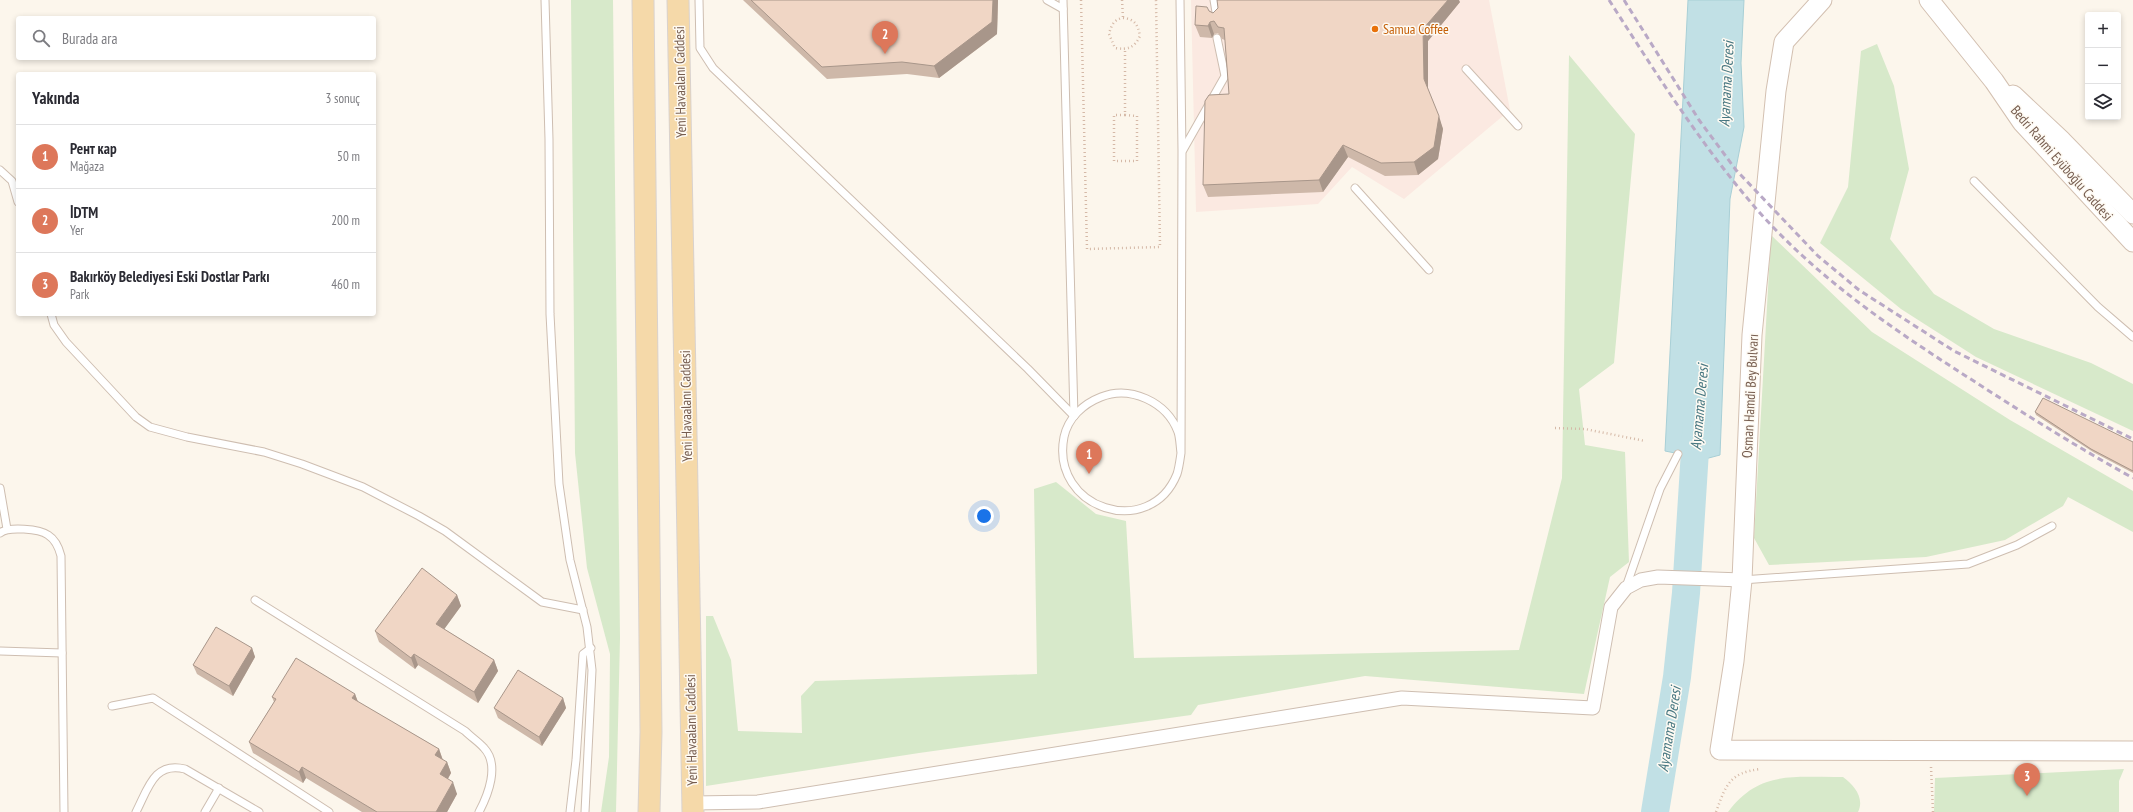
<!DOCTYPE html>
<html lang="tr">
<meta charset="utf-8">
<style>
body{margin:0;font-family:"PT Sans Narrow",sans-serif;background:#f7f7f7;color:#2b2b33}
.controls{position:absolute;right:12px;top:12px;display:grid;overflow:hidden;border-radius:4px;box-shadow:0 2px 6px #0003}
.controls button{width:36px;height:36px;display:grid;place-items:center;padding:0;border:0;border-bottom:1px solid #e1e1e2;background:#fff;color:#2b2b33;font:20px sans-serif}
.you{position:absolute;left:984px;top:516px;width:14px;height:14px;margin:-10px;border:3px solid #fff;border-radius:50%;background:#1a73e8;box-shadow:0 0 0 6px #1a73e833}
.badge{display:grid;place-items:center;width:26px;height:26px;border-radius:50%;background:#dd775a;color:#fff;font-size:13px;font-weight:700}
.pin{position:absolute;translate:-50% -33px;filter:drop-shadow(0 1px 2px #0008)}
.pin::after{content:'';position:absolute;top:21px;width:14px;height:12px;background:inherit;clip-path:polygon(0 0,100% 0,50% 100%)}
.list{margin:0;padding:0;list-style:none}
h2{display:flex;justify-content:space-between;align-items:center;height:52px;margin:0;padding:0 16px;font-size:17px}
h2 small{font-size:13px;font-weight:400;color:#7c7c81}
.list li{display:grid;grid-template-columns:26px 1fr auto;gap:12px;align-items:center;box-sizing:border-box;height:64px;padding:0 16px;border-top:1px solid #e1e1e2}
.list b{display:block;font-size:15px;white-space:nowrap}
.list p{margin:0;font-size:13px;white-space:nowrap;color:#7c7c81}
.list em{font-size:13px;font-style:normal;color:#7c7c81}
.icon{flex:none;width:22px;height:22px;fill:none;stroke:currentColor;stroke-width:2;stroke-linecap:round;stroke-linejoin:round}
.map{position:relative;flex:none;width:2133px;height:812px;overflow:hidden}
.search{position:absolute;background:#fff;box-shadow:0 2px 6px #0003;left:16px;top:16px;width:360px;height:44px;display:flex;align-items:center;gap:10px;box-sizing:border-box;padding:0 14px;border-radius:4px;color:#7c7c81;font-size:15px}
.panel{position:absolute;background:#fff;box-shadow:0 2px 6px #0003;left:16px;top:72px;width:360px;height:244px;border-radius:4px}
.map>svg:first-child{display:block}
.commercial{fill:#fbe9e1}
.green{fill:#d7e9ca}
.water{fill:#c1e0e5;stroke:#a8cfd6}
.lines{fill:none;stroke-linecap:round;stroke-linejoin:round}
.river{stroke:#c1e0e5;stroke-width:28}
.lane-casing{stroke:#cebeb1;stroke-width:9}
.street-casing{stroke:#cebeb1;stroke-width:15}
.secondary-casing{stroke:#d3c0b1;stroke-width:21}
.primary-casing{stroke:#d9d2ce;stroke-width:23}
.path{stroke:#d5b9a7;stroke-width:2.5;stroke-dasharray:1 3;stroke-linecap:butt}
.lane{stroke:#fff;stroke-width:7}
.street{stroke:#fff;stroke-width:13}
.secondary{stroke:#fff;stroke-width:19}
.primary{stroke:#f5d9a9;stroke-width:21}
.rail{stroke:#b9a9c6;stroke-width:3;stroke-dasharray:6 4;stroke-linecap:butt}
.wall{fill:#ceb8a9}
.shaded-wall{fill:#a8968a}
.building{fill:#f0d6c5;stroke:#a8968a}
.food-dot{fill:#e8710a;stroke:#fefaf3;stroke-width:1.5}
.labels{text-anchor:middle;dominant-baseline:central;stroke-width:3;stroke-linejoin:round;paint-order:stroke}
.food-label{font-size:14px;fill:#c56008;stroke:#fefaf3;text-anchor:start}
.street-label{font-size:14px;fill:#765d4f;stroke:#fefaf3}
.water-label{font-size:15px;font-style:italic;fill:#477781;stroke:#fefaf3}
</style>
<div class="map">
<svg width="2133" height="812" viewBox="0 0 2133 812">
<rect width="100%" height="100%" fill="#fcf6ec"/>
<path class="commercial" d="M 1191,0 L 1489,0 L 1510,110 L 1404,199 L 1352,167 L 1318,204 L 1196,212 Z"/>
<g class="green">
<path d="M 571,0 L 613,0 L 620,638 L 616,812 L 601,812 L 609,757 L 610,654 L 587,568 L 575,453 Z"/>
<path d="M 1877,44 L 1894,86 L 1909,169 L 1890,239 L 1934,294 L 1994,329 L 2091,363 L 2133,384 L 2133,431 L 1976,357 L 1901,309 L 1820,243 L 1848,187 L 1861,51 Z"/>
<path d="M 1569,55 L 1635,134 L 1614,363 L 1579,389 L 1585,445 L 1625,452 L 1629,562 L 1610,577 L 1584,694 L 1365,676 L 1198,705 L 1191,715 L 919,753 L 706,786 L 706,616 L 713,616 L 731,660 L 738,731 L 802,733 L 801,696 L 815,681 L 1037,674 L 1034,489 L 1056,482 L 1096,514 L 1126,521 L 1134,658 L 1519,650 L 1562,478 Z"/>
<path d="M 1771,235 L 1872,332 L 2010,420 L 2133,491 L 2133,532 L 2068,497 L 2063,506 L 2005,540 L 1926,557 L 1769,565 L 1754,538 Z"/>
<path d="M 2124,769 L 2119,781 L 2119,812 L 1934,812 L 1935,778 Z"/>
<path d="M 1843,777 C 1854,785 1865,798 1858,812 L 1728,812 C 1760,769 1796,778 1843,777 Z"/>
</g>
<path class="water" d="M 1688,0 L 1744,0 L 1741,63 L 1744,127 L 1730,199 L 1720,455 L 1705,459 L 1665,451 Z"/>
<g class="lines">
<path class="river" d="M 1655,812 L 1677,677 L 1686,593 L 1697,419"/>
<defs>
<g id="lane">
<path d="M 545,0 L 549,139 L 550,314 L 559,484 L 570,560 L 587,627 L 592,670 L 585,812"/>
<path d="M 699,0 L 700,48 L 713,68 L 1028,369 L 1074,416"/>
<path d="M 1047,0 L 1063,9"/>
<path d="M 1063,0 L 1074,416"/>
<path d="M 1180,0 L 1182,151 L 1181,453 C 1180,460 1179,468 1177,474 C 1150,541 1050,509 1064,437 C 1068,418 1083,404 1101,397 C 1130,385 1167,402 1178,432 C 1180,438 1180,446 1181,453"/>
<path d="M 1214,0 L 1217,18"/>
<path d="M 1466,69 L 1518,126"/>
<path d="M 1183,150 L 1225,76 L 1217,38"/>
<path d="M 0,170 L 12,181 L 18,202"/>
<path d="M 1974,181 L 2098,307 L 2133,337"/>
<path d="M 1355,188 L 1429,270"/>
<path d="M 51,314 L 54,325 L 66,342 L 136,417 L 150,427 L 187,437 L 264,452 L 302,464 L 363,487 L 419,516 L 445,531 L 542,602 L 583,610"/>
<path d="M 0,488 L 7,529"/>
<path d="M 0,533 C 8,526 40,529 48,535 C 56,540 59,548 61,556 L 64,812"/>
<path d="M 1742,580 L 1968,564 L 2017,545 L 2052,526"/>
<path d="M 1626,587 L 1660,489 L 1678,454"/>
<path d="M 255,600 L 465,731 C 471,737 479,742 484,748 C 500,765 488,795 479,812"/>
<path d="M 0,651 L 62,653"/>
<path d="M 112,706 L 153,698 L 329,812"/>
<path d="M 136,812 C 148,789 154,761 185,769 L 259,812"/>
<path d="M 205,812 L 219,788"/>
<path d="M 570,812 L 576,760 L 583,654 L 591,648"/>
</g>
<path id="street" d="M 693,803 L 758,802 L 1402,698 L 1593,708 L 1611,607 L 1626,588 L 1641,580 L 1658,577 L 1742,580"/>
<g id="secondary">
<path d="M 1822,0 L 1784,42 L 1776,91 L 1752,335 L 1742,580 L 1734,661 L 1720,750 L 2133,751"/>
<path d="M 1929,0 L 1994,81 L 2022,122 L 2133,242"/>
<path d="M 2013,95 L 2062,141 L 2133,214"/>
</g>
<g id="primary">
<path d="M 643,0 L 651,732 L 649,812"/>
<path d="M 678,0 L 693,812"/>
</g>
</defs>
<use href="#lane" class="lane-casing"/>
<use href="#street" class="street-casing"/>
<use href="#secondary" class="secondary-casing"/>
<use href="#primary" class="primary-casing"/>
<g class="path">
<path d="M 1081,0 L 1087,249 L 1160,247 L 1156,0"/>
<path d="M 1122,0 L 1123,18"/>
<path d="M 1123,18 C 1135,19 1138,25 1140,36 C 1134,48 1128,50 1115,48 L 1109,34 C 1111,26 1114,19 1123,18 Z"/>
<path d="M 1125,115 L 1114,115 L 1114,161 L 1137,161 L 1137,116 L 1125,115 L 1125,50"/>
<path d="M 1555,428 L 1585,429 L 1645,441"/>
<path d="M 1931,767 L 1933,812"/>
<path d="M 1716,812 C 1726,785 1729,773 1760,769"/>
</g>
<use href="#lane" class="lane"/>
<use href="#street" class="street"/>
<use href="#secondary" class="secondary"/>
<use href="#primary" class="primary"/>
<g class="rail">
<path d="M 1609,0 C 1656,73 1702,147 1760,213 C 1820,280 1894,330 1969,378 C 2023,413 2077,447 2133,478"/>
<path d="M 1624,0 L 1699,120 L 1736,170 L 1818,256 L 1859,290 L 1954,351 L 2133,439"/>
</g>
</g>
<g class="wall">
<path d="M 743,0 L 998,0 L 997,34 L 939,78 L 907,74 L 827,79 L 744,1 Z"/>
<path d="M 1460,2 L 1428,41 L 1428,90 L 1443,129 L 1438,159 L 1418,175 L 1385,176 L 1348,157 L 1323,192 L 1208,197 L 1203,185 L 1229,94 L 1225,40 L 1222,39 L 1218,33 L 1214,34 L 1212,38 L 1200,37 L 1195,25 L 1209,11 L 1213,13 Z"/>
<path d="M 2035,412 L 2133,442 L 2133,473 L 2093,452 L 2036,415 Z"/>
<path d="M 457,595 L 461,606 L 444,629 L 494,660 L 498,671 L 478,703 L 418,665 L 415,669 L 379,642 L 375,631 Z"/>
<path d="M 252,648 L 255,657 L 233,696 L 197,674 L 193,665 Z"/>
<path d="M 355,694 L 358,702 L 439,749 L 443,760 L 447,762 L 451,773 L 448,779 L 457,794 L 447,812 L 362,812 L 306,778 L 303,783 L 253,753 L 249,742 L 274,702 L 272,697 Z"/>
<path d="M 563,698 L 566,708 L 542,746 L 498,718 L 494,708 Z"/>
</g>
<g class="shaded-wall">
<path d="M 993,0 L 998,0 L 997,34 L 939,78 L 934,66 Z"/>
<path d="M 1448,0 L 1459,0 L 1460,2 L 1428,41 L 1428,91 L 1424,79 L 1423,29 Z"/>
<path d="M 1210,22 L 1214,34 L 1212,38 L 1208,26 Z"/>
<path d="M 1439,116 L 1443,129 L 1438,159 L 1418,175 L 1414,162 Z"/>
<path d="M 1343,145 L 1348,157 L 1323,192 L 1319,180 Z"/>
<path d="M 457,595 L 461,606 L 440,635 L 436,624 Z"/>
<path d="M 252,648 L 255,657 L 233,696 L 229,686 Z"/>
<path d="M 414,654 L 418,665 L 415,669 L 411,658 Z"/>
<path d="M 494,660 L 498,671 L 478,703 L 474,692 Z"/>
<path d="M 355,694 L 359,705 L 352,698 Z"/>
<path d="M 563,698 L 566,708 L 542,746 L 539,737 Z"/>
<path d="M 439,749 L 443,761 L 435,755 Z"/>
<path d="M 447,762 L 451,773 L 444,785 L 440,774 Z"/>
<path d="M 302,767 L 306,778 L 303,783 L 299,772 Z"/>
<path d="M 453,782 L 457,794 L 447,812 L 436,812 Z"/>
</g>
<g class="building">
<path d="M 751,0 L 993,0 L 992,22 L 934,66 L 902,62 L 822,67 Z"/>
<path d="M 1217,0 L 1448,0 L 1423,29 L 1424,79 L 1439,116 L 1434,147 L 1414,162 L 1381,163 L 1343,145 L 1319,180 L 1203,185 L 1205,101 L 1209,95 L 1229,94 L 1224,28 L 1218,27 L 1214,21 L 1210,22 L 1208,26 L 1195,25 L 1196,6 L 1207,7 L 1209,11 L 1213,13 L 1218,8 Z"/>
<path d="M 2043,398 L 2133,442 L 2133,471 L 2091,449 L 2035,412 Z"/>
<path d="M 422,568 L 457,595 L 436,624 L 494,660 L 474,692 L 414,654 L 411,658 L 375,631 Z"/>
<path d="M 216,627 L 252,648 L 229,686 L 193,665 Z"/>
<path d="M 296,658 L 355,694 L 352,698 L 439,749 L 435,755 L 447,762 L 440,774 L 453,782 L 436,812 L 377,812 L 302,767 L 299,772 L 249,742 L 276,699 L 272,697 Z"/>
<path d="M 518,670 L 563,698 L 539,737 L 494,708 Z"/>
</g>
<circle class="food-dot" cx="1375" cy="29" r="4"/>
<g class="labels">
<g class="food-label">
<text x="1383" y="29">Samua Coffee</text>
</g>
<g class="street-label">
<text transform="translate(680 82) rotate(-91)">Yeni Havaalanı Caddesi</text>
<text transform="translate(2062 163) rotate(49)">Bedri Rahmi Eyüboğlu Caddesi</text>
<text transform="translate(1750 396) rotate(-87)">Osman Hamdi Bey Bulvarı</text>
<text transform="translate(686 406) rotate(-91)">Yeni Havaalanı Caddesi</text>
<text transform="translate(691 730) rotate(-91)">Yeni Havaalanı Caddesi</text>
</g>
<g class="water-label">
<text transform="translate(1726 84) rotate(-87)">Ayamama Deresi</text>
<text transform="translate(1699 407) rotate(-85)">Ayamama Deresi</text>
<text transform="translate(1669 729) rotate(-81)">Ayamama Deresi</text>
</g>
</g>
</svg>
<div class="controls">
<button>+</button>
<button>−</button>
<button><svg class="icon" aria-label="layers" viewBox="0 0 24 24"><path d="M12 4l9 5-9 5-9-5zM3 14l9 5 9-5"/></svg></button>
</div>
<div class="you"></div>
<div class="pin badge" style="left:1089px;top:474px">1</div>
<div class="pin badge" style="left:885px;top:54px">2</div>
<div class="pin badge" style="left:2027px;top:796px">3</div>
<div class="search"><svg class="icon" aria-label="search" viewBox="0 0 24 24"><circle cx="10" cy="10" r="6"/><path d="M15 15l6 6"/></svg>Burada ara</div>
<section class="panel">
<h2>Yakında<small>3 sonuç</small></h2>
<ul class="list">
<li><span class="badge">1</span><div><b>Рент кар</b><p>Mağaza</p></div><em>50 m</em></li>
<li><span class="badge">2</span><div><b>İDTM</b><p>Yer</p></div><em>200 m</em></li>
<li><span class="badge">3</span><div><b>Bakırköy Belediyesi Eski Dostlar Parkı</b><p>Park</p></div><em>460 m</em></li>
</ul>
</section>
</div>
